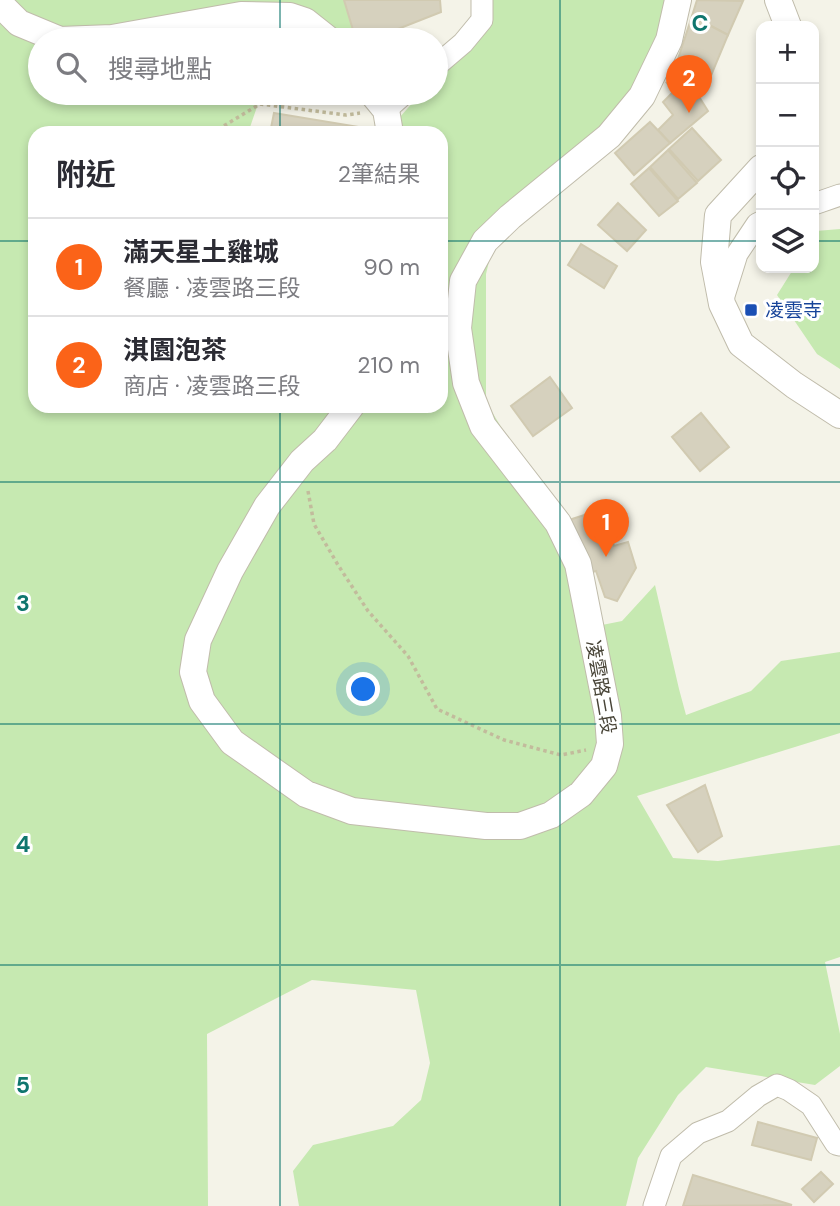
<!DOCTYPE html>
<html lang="zh-TW">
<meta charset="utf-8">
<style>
body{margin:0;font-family:"DM Sans","Noto Sans TC",sans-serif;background:#f2f2f3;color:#2b2b33}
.controls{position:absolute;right:21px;top:21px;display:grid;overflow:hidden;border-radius:14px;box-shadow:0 4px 10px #0003}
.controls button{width:63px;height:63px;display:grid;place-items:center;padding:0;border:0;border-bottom:2px solid #e1e1e2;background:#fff;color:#2b2b33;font:35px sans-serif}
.you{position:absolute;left:364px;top:690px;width:24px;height:24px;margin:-18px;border:5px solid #fff;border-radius:50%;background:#1a73e8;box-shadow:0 0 0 10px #1a73e833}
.badge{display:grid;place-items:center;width:46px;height:46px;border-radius:50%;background:#fb6318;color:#fff;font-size:23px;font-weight:700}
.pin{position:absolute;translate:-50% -58px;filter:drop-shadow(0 2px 4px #0008)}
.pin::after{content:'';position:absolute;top:37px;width:24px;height:21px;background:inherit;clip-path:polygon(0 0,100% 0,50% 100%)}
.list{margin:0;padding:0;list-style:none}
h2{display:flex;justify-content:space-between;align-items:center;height:91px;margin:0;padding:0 28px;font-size:30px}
h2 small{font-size:23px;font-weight:400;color:#7c7c81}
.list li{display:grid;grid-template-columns:46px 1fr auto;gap:21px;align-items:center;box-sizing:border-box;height:98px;padding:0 28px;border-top:2px solid #e1e1e2}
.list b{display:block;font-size:26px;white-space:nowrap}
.list p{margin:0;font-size:23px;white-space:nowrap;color:#7c7c81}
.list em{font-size:23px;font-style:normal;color:#7c7c81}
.icon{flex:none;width:38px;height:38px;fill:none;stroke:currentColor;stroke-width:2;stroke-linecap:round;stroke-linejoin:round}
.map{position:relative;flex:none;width:840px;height:1206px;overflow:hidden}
.search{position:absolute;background:#fff;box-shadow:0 4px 10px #0003;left:28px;top:28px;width:420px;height:77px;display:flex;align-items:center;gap:18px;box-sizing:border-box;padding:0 24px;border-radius:38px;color:#7c7c81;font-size:26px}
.panel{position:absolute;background:#fff;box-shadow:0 4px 10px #0003;left:28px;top:126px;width:420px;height:287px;border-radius:21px}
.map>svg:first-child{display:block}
.green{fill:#c6e9b1}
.building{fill:#d6d1be;stroke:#d1cab1;stroke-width:2}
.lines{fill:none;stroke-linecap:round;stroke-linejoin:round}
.minor-casing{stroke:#c0bcab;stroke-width:23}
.tertiary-casing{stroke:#c0bcab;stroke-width:28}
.path{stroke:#c2bb9c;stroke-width:3.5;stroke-dasharray:3.5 3.5;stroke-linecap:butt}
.minor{stroke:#fff;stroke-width:21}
.tertiary{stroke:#fff;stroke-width:26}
.grid{fill:none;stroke:#0f766e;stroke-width:2;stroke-opacity:0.55}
.transit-dot{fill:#1a4fb4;stroke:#fff;stroke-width:2.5}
.labels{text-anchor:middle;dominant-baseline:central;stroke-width:6;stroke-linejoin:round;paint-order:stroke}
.transit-label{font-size:19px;fill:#164399;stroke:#fff;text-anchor:start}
.street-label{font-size:19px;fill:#484437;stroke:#fff}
.grid-label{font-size:23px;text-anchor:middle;font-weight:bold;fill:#0f766e;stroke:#fff;stroke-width:6;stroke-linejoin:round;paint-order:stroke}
</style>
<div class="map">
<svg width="840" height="1206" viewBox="0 0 840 1206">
<rect width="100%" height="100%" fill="#f4f3e8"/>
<g class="green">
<path d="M 0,0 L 350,0 L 361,40 L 40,40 L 40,93 L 353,93 L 333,101 L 258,104 L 248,133 L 35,133 L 35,406 L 441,406 L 441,133 L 386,133 L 421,93 L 436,93 L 436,75 L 479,24 L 478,0 L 686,0 L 666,56 L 492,249 L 486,274 L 486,402 L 553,513 L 597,626 L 622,621 L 655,585 L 679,689 L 686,715 L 751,691 L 781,661 L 840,652 L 840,733 L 637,796 L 673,858 L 718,861 L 840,845 L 840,957 L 825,962 L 840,1034 L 840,1066 L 815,1085 L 706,1067 L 678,1095 L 638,1158 L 626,1206 L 299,1206 L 293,1171 L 313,1145 L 393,1126 L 421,1100 L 430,1063 L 416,990 L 312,980 L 207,1034 L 208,1206 L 0,1206 Z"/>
<path d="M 840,229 L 840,369 L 817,354 L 777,295 L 794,268 L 814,268 L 814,235 L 816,231 Z"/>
</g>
<g class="building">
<path d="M 344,0 L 440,0 L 441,12 L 370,40 L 356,40 Z"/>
<path d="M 697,0 L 743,1 L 728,35 L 692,16 Z"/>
<path d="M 692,16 L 728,35 L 710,78 L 677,62 Z"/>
<path d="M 677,62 L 710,78 L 698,95 L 668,84 Z"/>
<path d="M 668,84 L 698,95 L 708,111 L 670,143 L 658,130 L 673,115 L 663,102 L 674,91 Z"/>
<path d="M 274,113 L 365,128 L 364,133 L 270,133 Z"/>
<path d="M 650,122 L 670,143 L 634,175 L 615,153 Z"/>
<path d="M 692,128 L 721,160 L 698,181 L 669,149 Z"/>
<path d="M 668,150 L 697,183 L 678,199 L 650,167 Z"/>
<path d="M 649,168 L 678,201 L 659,216 L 631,184 Z"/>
<path d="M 618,203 L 646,230 L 627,251 L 598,225 Z"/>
<path d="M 581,244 L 617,266 L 604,288 L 568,265 Z"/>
<path d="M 550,377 L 572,408 L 533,436 L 511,406 Z"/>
<path d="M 701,413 L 729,447 L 700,471 L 672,437 Z"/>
<path d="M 597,511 L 608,525 L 614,546 L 628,542 L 636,568 L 617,601 L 605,597 L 596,571 L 585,574 L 566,521 Z"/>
<path d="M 705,785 L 722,836 L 698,852 L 667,805 Z"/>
<path d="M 758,1122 L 817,1138 L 811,1160 L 752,1145 Z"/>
<path d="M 821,1172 L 833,1184 L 814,1202 L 802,1189 Z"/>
<path d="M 693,1175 L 792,1205 L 683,1206 Z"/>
</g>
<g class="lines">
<defs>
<g id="minor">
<path d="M 436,66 L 463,43 L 482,20 L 482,0"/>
<path d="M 386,110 L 405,93"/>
<path d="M 814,204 L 840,195"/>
<path d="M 722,302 L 737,254 L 757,224 L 761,222"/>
<path d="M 654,1206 L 671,1156 L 698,1133 L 728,1121 L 758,1096 L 777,1085 L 789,1090 L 811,1105 L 836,1144 L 840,1145"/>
</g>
<g id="tertiary">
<path d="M 778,0 L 788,26"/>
<path d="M 0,4 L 19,23 L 60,40 L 112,38 L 241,15 L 290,16 L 305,21 L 329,40"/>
<path d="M 372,93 L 386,110 L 390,133"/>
<path d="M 761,168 L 718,215 L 714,262 L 722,304 L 741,344 L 794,385 L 840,415"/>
<path d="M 351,406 L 325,440 L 302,461 L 267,506 L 230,571 L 198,640 L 193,672 L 202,701 L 232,742 L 306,794 L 352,811 L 486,826 L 520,826 L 551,815 L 581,794 L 604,766 L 610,744 L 608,716 L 578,564 L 558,523 L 483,426 L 466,383 L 458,328 L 463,281 L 485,241 L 510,217 L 609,136 L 642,96 L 669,40 L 678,0"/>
</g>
</defs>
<use href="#minor" class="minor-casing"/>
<use href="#tertiary" class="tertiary-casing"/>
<g class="path">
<path d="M 212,133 L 260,104 L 346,115 L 360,113"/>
<path d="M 308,491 L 314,524 L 338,565 L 368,611 L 408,656 L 437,709 L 504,740 L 561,755 L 586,750"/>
</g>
<use href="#minor" class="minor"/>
<use href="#tertiary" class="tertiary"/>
</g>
<path class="grid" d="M 280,0 L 280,40M 560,0 L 560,1206M 280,93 L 280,133M 0,241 L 35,241M 441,241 L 761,241M 814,241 L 840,241M 280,406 L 280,1206M 0,482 L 840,482M 0,724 L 840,724M 0,965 L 840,965"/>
<rect class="transit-dot" x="744" y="303" width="14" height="14" rx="3.5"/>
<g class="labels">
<g class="transit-label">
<text x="765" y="310">凌雲寺</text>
</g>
<g class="street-label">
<text transform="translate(601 687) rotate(80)">凌雲路三段</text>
</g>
</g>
<g class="grid-label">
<text x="700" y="31">C</text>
<text x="23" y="611">3</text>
<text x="23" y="852">4</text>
<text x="23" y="1093">5</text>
</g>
</svg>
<div class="controls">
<button>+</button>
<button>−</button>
<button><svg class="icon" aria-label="locate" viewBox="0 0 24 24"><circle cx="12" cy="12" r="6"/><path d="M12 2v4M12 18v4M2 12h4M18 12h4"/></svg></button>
<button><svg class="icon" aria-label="layers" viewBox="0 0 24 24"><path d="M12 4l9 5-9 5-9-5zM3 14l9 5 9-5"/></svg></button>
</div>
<div class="you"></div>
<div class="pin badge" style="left:606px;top:557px">1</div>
<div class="pin badge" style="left:689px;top:113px">2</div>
<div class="search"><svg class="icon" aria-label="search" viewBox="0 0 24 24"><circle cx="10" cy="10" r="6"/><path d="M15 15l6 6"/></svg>搜尋地點</div>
<section class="panel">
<h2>附近<small>2筆結果</small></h2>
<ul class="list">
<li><span class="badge">1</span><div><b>滿天星土雞城</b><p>餐廳 · 凌雲路三段</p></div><em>90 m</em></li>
<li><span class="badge">2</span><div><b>淇園泡茶</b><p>商店 · 凌雲路三段</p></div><em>210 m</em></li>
</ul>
</section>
</div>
